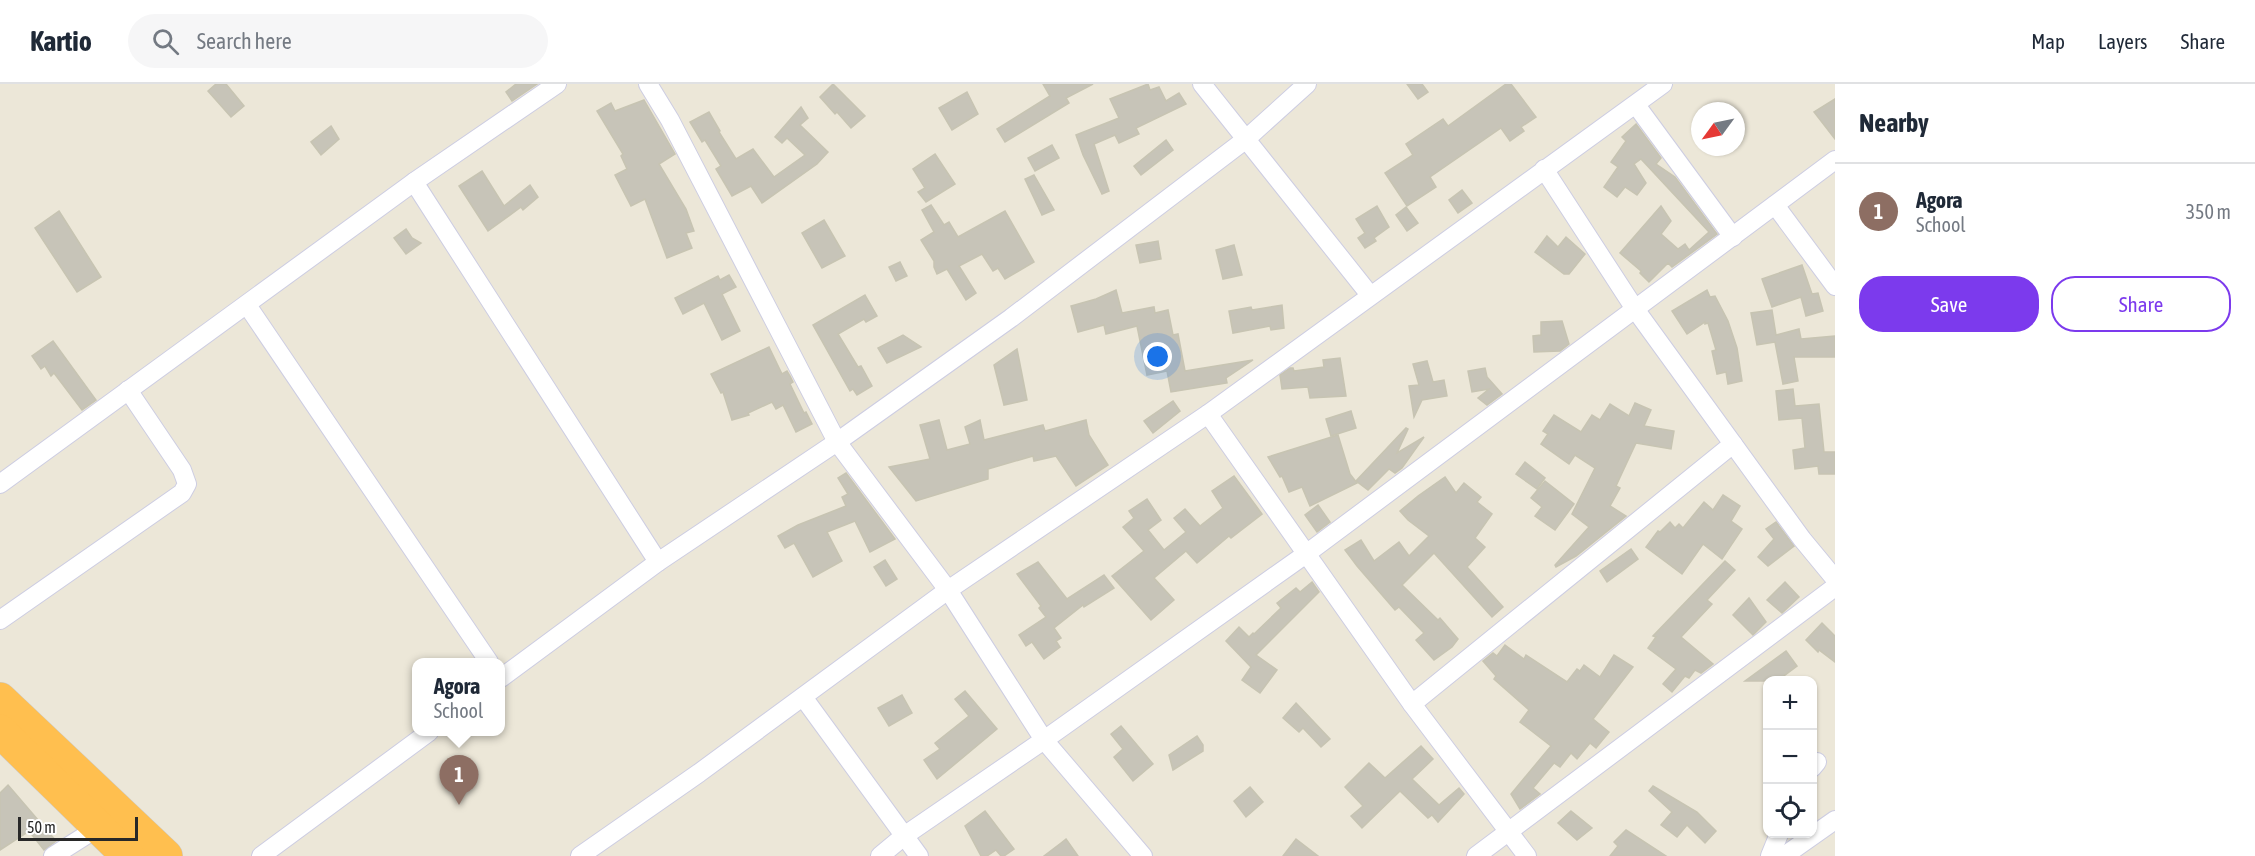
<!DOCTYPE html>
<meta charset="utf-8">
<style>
body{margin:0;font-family:"Asap Condensed",sans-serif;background:#f6f6f7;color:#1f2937}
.controls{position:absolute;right:18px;bottom:18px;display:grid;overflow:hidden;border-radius:12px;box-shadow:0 2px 4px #0004}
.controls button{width:54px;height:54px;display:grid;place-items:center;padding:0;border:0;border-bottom:2px solid #e0e1e3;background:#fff;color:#1f2937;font:30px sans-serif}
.compass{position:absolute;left:1691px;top:18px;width:54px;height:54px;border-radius:50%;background:#fff;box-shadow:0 2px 4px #0004;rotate:237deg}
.scale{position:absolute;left:18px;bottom:15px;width:120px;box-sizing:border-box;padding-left:6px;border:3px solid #282828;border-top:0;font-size:16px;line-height:21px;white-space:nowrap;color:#282828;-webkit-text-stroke:4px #fff;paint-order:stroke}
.you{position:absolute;left:1158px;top:273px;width:21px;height:21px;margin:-15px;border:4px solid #fff;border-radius:50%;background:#1a73e8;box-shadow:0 0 0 9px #1a73e833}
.badge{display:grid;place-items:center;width:39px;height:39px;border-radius:50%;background:#7c3aed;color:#fff;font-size:20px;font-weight:700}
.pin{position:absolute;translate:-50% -50px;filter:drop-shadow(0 2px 3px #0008)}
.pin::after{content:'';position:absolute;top:32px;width:21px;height:18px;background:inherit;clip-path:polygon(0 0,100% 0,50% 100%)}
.popup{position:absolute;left:412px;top:574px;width:93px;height:78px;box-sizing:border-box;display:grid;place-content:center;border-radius:12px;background:#fff;filter:drop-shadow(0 2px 4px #0005);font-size:20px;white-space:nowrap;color:#747a83}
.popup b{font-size:22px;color:#1f2937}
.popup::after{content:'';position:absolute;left:50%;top:100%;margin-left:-12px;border:12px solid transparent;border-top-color:#fff}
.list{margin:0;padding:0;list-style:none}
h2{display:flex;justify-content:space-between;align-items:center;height:78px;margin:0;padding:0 24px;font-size:26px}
h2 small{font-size:20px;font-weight:400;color:#747a83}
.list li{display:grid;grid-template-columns:39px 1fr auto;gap:18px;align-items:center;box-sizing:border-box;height:96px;padding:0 24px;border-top:2px solid #e0e1e3}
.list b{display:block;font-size:22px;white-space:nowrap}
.list p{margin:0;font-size:20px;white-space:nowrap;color:#747a83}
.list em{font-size:20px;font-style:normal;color:#747a83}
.actions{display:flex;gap:12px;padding:18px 24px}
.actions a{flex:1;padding:14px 0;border:2px solid #7c3aed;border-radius:24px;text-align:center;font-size:21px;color:#7c3aed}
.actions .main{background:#7c3aed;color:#fff}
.icon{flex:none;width:33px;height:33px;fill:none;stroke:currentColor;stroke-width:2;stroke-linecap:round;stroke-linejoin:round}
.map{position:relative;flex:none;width:1835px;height:772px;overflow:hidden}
header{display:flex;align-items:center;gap:36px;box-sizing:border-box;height:84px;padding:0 30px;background:#fff;border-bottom:2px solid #e0e1e3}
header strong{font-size:28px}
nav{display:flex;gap:33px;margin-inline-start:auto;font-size:21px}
.search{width:420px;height:54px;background:#f6f6f7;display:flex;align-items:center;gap:15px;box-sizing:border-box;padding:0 21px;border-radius:33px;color:#747a83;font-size:22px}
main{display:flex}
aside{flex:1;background:#fff}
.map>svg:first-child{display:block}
.building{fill:#c7c4b8;stroke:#c7c4b2;stroke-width:1.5}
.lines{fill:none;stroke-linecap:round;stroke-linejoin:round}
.street-casing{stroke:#cdcde2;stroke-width:20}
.highway-casing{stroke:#cbcbcb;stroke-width:34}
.street{stroke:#fff;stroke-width:18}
.highway{stroke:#ffbf4f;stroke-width:33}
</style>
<header>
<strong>Kartio</strong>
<div class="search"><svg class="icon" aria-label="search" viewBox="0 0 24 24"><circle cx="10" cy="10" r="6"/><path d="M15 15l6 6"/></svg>Search here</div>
<nav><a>Map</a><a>Layers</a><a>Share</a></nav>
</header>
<main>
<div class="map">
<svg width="1835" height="772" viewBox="0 0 1835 772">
<rect width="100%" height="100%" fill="#ece7d8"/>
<g class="building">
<path d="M 216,0 L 226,0 L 244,22 L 231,33 L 208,7 Z"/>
<path d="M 516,0 L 537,0 L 512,17 L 506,8 Z"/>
<path d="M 833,0 L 865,32 L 851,44 L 837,28 L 835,30 L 820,13 Z"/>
<path d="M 1043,0 L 1093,0 L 1066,14 L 1069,19 L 1005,58 L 997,45 L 1050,12 Z"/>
<path d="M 1148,0 L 1150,6 L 1159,3 L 1166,17 L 1179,9 L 1186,20 L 1136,44 L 1139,50 L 1119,59 L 1115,51 L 1094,60 L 1109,107 L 1102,110 L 1083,71 L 1076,51 L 1119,34 L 1110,15 Z"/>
<path d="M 1407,0 L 1422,0 L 1428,8 L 1418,15 Z"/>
<path d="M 1506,0 L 1511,0 L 1536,33 L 1521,43 L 1524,47 L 1510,57 L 1501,44 L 1430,93 L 1436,103 L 1407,122 L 1385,89 L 1413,71 L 1406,60 L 1443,35 L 1448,42 Z"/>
<path d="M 967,8 L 978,30 L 952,46 L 939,24 Z"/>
<path d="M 1835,15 L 1835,55 L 1814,28 Z"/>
<path d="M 644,16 L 675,70 L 659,80 L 686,125 L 694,147 L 686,149 L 692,164 L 667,174 L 645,115 L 631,122 L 615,91 L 627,85 L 621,72 L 623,70 L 597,27 L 611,19 L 615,27 Z"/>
<path d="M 801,23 L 808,34 L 800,41 L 828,68 L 817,80 L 762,119 L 751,102 L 732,112 L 716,85 L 721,82 L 705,56 L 702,58 L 690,38 L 709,28 L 720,47 L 719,48 L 736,75 L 753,65 L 774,93 L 805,71 L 787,54 L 782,59 L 775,53 Z"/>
<path d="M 1636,40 L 1661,74 L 1656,80 L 1675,93 L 1717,150 L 1672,183 L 1668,179 L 1649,198 L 1640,189 L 1641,187 L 1620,169 L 1661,122 L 1671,137 L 1661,150 L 1678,165 L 1685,160 L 1689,166 L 1709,148 L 1641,75 L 1634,80 L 1646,99 L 1637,111 L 1625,103 L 1617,113 L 1604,103 L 1618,83 L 1611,78 L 1626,57 L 1622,53 Z"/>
<path d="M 331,42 L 339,55 L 321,71 L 311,58 Z"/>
<path d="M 1166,56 L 1173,66 L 1141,91 L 1134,82 Z"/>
<path d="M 1052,61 L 1059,74 L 1035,87 L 1028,74 Z"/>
<path d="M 935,70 L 955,100 L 926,118 L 918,108 L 925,104 L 913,85 Z"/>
<path d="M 482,87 L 504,122 L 530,101 L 538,113 L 523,126 L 521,123 L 488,147 L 459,102 Z"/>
<path d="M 1034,91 L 1054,126 L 1042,131 L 1025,95 Z"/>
<path d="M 1462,106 L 1472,119 L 1458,129 L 1449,116 Z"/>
<path d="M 931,121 L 944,141 L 949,138 L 958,153 L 1005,127 L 1034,178 L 1005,195 L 998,184 L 993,187 L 982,170 L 959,182 L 976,209 L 966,216 L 947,185 L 937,190 L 934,183 L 934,177 L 921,156 L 934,148 L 922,126 Z"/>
<path d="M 1377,122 L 1389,143 L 1374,154 L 1376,157 L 1365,164 L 1358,154 L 1365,149 L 1356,135 Z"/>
<path d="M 1406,123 L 1418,139 L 1407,147 L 1396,131 Z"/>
<path d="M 59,127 L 101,193 L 77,208 L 35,144 Z"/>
<path d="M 824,136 L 845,172 L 822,184 L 802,149 Z"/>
<path d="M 406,145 L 412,154 L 421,159 L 406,170 L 394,154 Z"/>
<path d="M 1547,152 L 1558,163 L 1566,153 L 1585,170 L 1569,190 L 1564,190 L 1535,168 Z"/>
<path d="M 1158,157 L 1161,175 L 1140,179 L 1136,161 Z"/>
<path d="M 1234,161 L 1242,191 L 1223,195 L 1216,166 Z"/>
<path d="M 900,178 L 907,192 L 896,197 L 889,183 Z"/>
<path d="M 1802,181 L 1812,210 L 1818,209 L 1823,227 L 1806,232 L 1801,213 L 1772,223 L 1762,195 Z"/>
<path d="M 729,191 L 736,203 L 722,210 L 740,247 L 722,256 L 704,219 L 683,230 L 675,214 L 718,192 L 720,196 Z"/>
<path d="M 1116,206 L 1122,229 L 1154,223 L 1155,229 L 1168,226 L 1173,251 L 1178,250 L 1185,287 L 1253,276 L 1226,294 L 1227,299 L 1171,308 L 1167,287 L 1147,291 L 1137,242 L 1106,250 L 1104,241 L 1078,248 L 1071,222 L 1096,215 Z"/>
<path d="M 1707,206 L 1710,213 L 1715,212 L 1728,237 L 1737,264 L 1742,297 L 1728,300 L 1726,288 L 1717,290 L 1712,267 L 1716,266 L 1708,239 L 1705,240 L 1705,238 L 1687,250 L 1672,227 Z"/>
<path d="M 865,211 L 877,232 L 866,238 L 864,235 L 838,250 L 858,283 L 861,282 L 872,302 L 857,311 L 853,305 L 850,307 L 813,241 Z"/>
<path d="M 1282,221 L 1284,244 L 1271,246 L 1270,242 L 1233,249 L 1229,227 L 1251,223 L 1252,226 Z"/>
<path d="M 1772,226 L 1776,251 L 1799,245 L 1801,255 L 1835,252 L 1835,273 L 1794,273 L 1798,297 L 1783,300 L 1775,258 L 1757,261 L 1751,229 Z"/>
<path d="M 1562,237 L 1569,260 L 1560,267 L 1534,268 L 1533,252 L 1541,251 L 1541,238 Z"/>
<path d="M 903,251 L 921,263 L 887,279 L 878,264 Z"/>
<path d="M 53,257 L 96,316 L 82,326 L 54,289 L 51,292 L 45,282 L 41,285 L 32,272 Z"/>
<path d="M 769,263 L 782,290 L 787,287 L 790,292 L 793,298 L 790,300 L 804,329 L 806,328 L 812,340 L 796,348 L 783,321 L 776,325 L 772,318 L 748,329 L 749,331 L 732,336 L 723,308 L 721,309 L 711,290 Z"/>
<path d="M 1017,265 L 1027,316 L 1004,321 L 994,281 Z"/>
<path d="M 1340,274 L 1346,312 L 1310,314 L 1308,303 L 1282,305 L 1280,291 L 1290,284 L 1293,284 L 1294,287 L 1324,283 L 1323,276 Z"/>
<path d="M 1427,277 L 1433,298 L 1444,296 L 1447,312 L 1422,316 L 1414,333 L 1409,302 L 1419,301 L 1413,280 Z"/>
<path d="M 1485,284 L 1487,293 L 1502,310 L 1487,321 L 1478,314 L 1489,305 L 1472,308 L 1468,287 Z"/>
<path d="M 1793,305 L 1795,322 L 1819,320 L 1824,368 L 1835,368 L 1835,390 L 1819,390 L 1818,382 L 1795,385 L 1793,366 L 1805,364 L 1802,334 L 1779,336 L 1776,307 Z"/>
<path d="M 1173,317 L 1180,327 L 1153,349 L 1144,337 Z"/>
<path d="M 1635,319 L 1651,326 L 1644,342 L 1674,347 L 1671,365 L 1636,359 L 1616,402 L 1620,404 L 1610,422 L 1626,432 L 1576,472 L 1556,483 L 1555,481 L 1589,443 L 1572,430 L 1595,384 L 1575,371 L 1569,380 L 1541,360 L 1548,350 L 1543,347 L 1554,331 L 1581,348 L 1592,331 L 1600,336 L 1610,320 L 1629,332 Z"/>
<path d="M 1351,327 L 1356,344 L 1331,352 L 1326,335 Z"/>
<path d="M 939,336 L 947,366 L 970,360 L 965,343 L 980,336 L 984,356 L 1043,341 L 1045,347 L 1086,336 L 1089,351 L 1108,381 L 1076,402 L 1056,372 L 1034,377 L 1033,372 L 988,385 L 988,395 L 916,417 L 889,383 L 930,375 L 920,341 Z"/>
<path d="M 1406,344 L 1408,345 L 1397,369 L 1424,353 L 1402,384 L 1395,389 L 1389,385 L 1368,406 L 1356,397 Z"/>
<path d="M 1338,351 L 1350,390 L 1357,399 L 1310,422 L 1302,403 L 1289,408 L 1282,392 L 1280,393 L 1268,373 Z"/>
<path d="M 1525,378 L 1545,394 L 1537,405 L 1516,390 Z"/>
<path d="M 846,389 L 895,455 L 870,468 L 855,437 L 827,448 L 842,477 L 813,493 L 794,459 L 785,464 L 778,452 L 798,441 L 846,422 L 842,413 L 848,410 L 838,394 Z"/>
<path d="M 1234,392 L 1262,430 L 1231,454 L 1229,452 L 1197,479 L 1186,467 L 1154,494 L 1174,516 L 1151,536 L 1112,492 L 1144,467 L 1123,443 L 1134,434 L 1129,427 L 1147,415 L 1161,436 L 1148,446 L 1164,466 L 1186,448 L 1174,434 L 1185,425 L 1200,442 L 1223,424 L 1212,407 Z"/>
<path d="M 1445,393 L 1456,409 L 1464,399 L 1481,413 L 1477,418 L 1492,430 L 1475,454 L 1485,463 L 1467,483 L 1503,523 L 1492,533 L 1434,469 L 1402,501 L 1438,536 L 1440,534 L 1458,555 L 1452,563 L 1434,576 L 1416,556 L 1424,549 L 1399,523 L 1395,526 L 1357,482 L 1345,466 L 1361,456 L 1374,477 L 1399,458 L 1409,472 L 1429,452 L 1408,436 L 1400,427 L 1418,412 Z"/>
<path d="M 1545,397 L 1574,420 L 1555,446 L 1535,432 L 1542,423 L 1531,414 Z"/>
<path d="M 1723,411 L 1740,422 L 1731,437 L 1742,445 L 1722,475 L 1703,460 L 1682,490 L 1646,463 L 1658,447 L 1660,448 L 1670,438 L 1675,444 L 1679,440 L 1683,444 L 1704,418 L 1713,426 Z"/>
<path d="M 1318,421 L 1330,438 L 1317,448 L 1305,431 Z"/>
<path d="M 1776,438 L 1794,462 L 1768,482 L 1758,473 L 1774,455 L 1766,445 Z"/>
<path d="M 1631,465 L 1638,475 L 1607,498 L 1600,487 Z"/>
<path d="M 885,476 L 897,495 L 886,502 L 874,483 Z"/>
<path d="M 1725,477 L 1735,486 L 1707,516 L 1712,520 L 1681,553 L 1713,580 L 1701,589 L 1695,586 L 1689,594 L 1685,592 L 1672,608 L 1663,600 L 1676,585 L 1648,564 L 1656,553 L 1653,552 Z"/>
<path d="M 1038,478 L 1067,515 L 1104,491 L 1114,504 L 1084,523 L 1083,521 L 1054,544 L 1061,554 L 1056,557 L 1060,563 L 1044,575 L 1032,558 L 1026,562 L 1019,551 L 1046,533 L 1039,524 L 1041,522 L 1017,490 Z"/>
<path d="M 1312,498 L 1319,508 L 1256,571 L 1277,586 L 1260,609 L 1242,596 L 1251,583 L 1226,557 L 1239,543 L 1249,553 L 1253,549 L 1254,550 L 1281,524 L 1277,519 L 1296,504 L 1300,508 Z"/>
<path d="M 1785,498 L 1799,513 L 1782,529 L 1767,516 Z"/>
<path d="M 1749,514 L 1766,538 L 1753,551 L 1733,531 Z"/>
<path d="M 1822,539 L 1835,552 L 1835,578 L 1819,566 L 1818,568 L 1806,556 Z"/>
<path d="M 1505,561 L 1524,575 L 1526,571 L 1567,598 L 1577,585 L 1580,587 L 1584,581 L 1600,593 L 1614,571 L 1633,583 L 1593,635 L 1609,648 L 1596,664 L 1590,659 L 1577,675 L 1571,669 L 1560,683 L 1554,679 L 1533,704 L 1540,710 L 1520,725 L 1511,710 L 1551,662 L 1520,638 L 1529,626 L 1494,595 L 1496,592 L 1483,577 L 1493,569 L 1497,572 Z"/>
<path d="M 1786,567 L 1797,582 L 1777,597 L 1745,597 Z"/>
<path d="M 965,607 L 997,645 L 937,695 L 924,676 L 940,665 L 935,659 L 969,632 L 955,615 Z"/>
<path d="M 902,611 L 912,629 L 889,642 L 878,624 Z"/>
<path d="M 1296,619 L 1330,655 L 1321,663 L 1303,644 L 1299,648 L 1283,634 Z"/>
<path d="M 1121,642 L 1153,680 L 1133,697 L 1114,673 L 1123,665 L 1111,650 Z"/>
<path d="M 1197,652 L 1203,661 L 1203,667 L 1173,686 L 1169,671 Z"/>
<path d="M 1421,662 L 1433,675 L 1412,695 L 1439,721 L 1459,704 L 1464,710 L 1438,738 L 1432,731 L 1428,734 L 1400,707 L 1362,744 L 1351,732 L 1363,722 L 1345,703 L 1369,679 L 1385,694 Z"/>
<path d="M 8,701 L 56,757 L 44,766 L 29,747 L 0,766 L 0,709 Z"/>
<path d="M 1653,702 L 1697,728 L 1716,747 L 1705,759 L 1687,741 L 1677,753 L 1661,741 L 1672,728 L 1649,707 Z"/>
<path d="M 1250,703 L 1263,718 L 1246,733 L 1234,717 Z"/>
<path d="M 985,727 L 1014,765 L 1004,772 L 1001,772 L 996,766 L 987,772 L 981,772 L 965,742 Z"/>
<path d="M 1571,727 L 1592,744 L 1577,756 L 1558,739 Z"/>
<path d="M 1626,746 L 1666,772 L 1610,772 L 1618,762 L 1614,758 Z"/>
<path d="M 1066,755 L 1078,772 L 1044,772 L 1061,759 Z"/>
<path d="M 1296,755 L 1318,772 L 1283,772 Z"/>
</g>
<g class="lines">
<defs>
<g id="street">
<path d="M 648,0 L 670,36 L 837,358 L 948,506 L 1044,656 L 1143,772"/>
<path d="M 1202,0 L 1370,211"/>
<path d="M 1636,21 L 1733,153"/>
<path d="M 1544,85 L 1635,225 L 1802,455 L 1835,495"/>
<path d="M 414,98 L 658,478"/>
<path d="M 1775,121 L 1835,202"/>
<path d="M 247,221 L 489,578"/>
<path d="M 1208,330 L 1412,620 L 1527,772"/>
<path d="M 0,400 L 414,98 L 557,0"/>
<path d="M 0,536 L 182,409 L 187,400 L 182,386 L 128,306"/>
<path d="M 501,594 L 658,478 L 837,358 L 1011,234 L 1245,56 L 1307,0"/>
<path d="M 803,613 L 919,772"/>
<path d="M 1412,620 L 1733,360"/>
<path d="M 1812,684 L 1817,678"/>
<path d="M 53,772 L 99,743"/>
<path d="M 261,772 L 429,648"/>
<path d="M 580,772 L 699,689 L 948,506 L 1208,330 L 1663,0"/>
<path d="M 880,772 L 904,752 L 1044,656 L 1306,470 L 1835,76"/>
<path d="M 1476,772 L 1835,503"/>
<path d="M 1770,772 L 1779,750"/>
<path d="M 1784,772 L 1835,736"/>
</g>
<g id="highway">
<path d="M 0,615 L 166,772"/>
<path d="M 0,647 L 128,772"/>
</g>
</defs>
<use href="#street" class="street-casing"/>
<use href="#highway" class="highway-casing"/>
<use href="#street" class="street"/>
<use href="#highway" class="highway"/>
</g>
</svg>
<div class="controls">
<button>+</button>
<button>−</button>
<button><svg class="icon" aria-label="locate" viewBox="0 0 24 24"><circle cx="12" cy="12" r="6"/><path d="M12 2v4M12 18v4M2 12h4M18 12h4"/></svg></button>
</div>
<svg class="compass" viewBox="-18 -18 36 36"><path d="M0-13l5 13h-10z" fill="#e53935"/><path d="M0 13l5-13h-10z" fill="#747a83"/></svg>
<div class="scale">50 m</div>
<div class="you"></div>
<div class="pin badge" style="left:459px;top:721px;background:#8d6e63">1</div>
<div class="popup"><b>Agora</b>School</div>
</div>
<aside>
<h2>Nearby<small></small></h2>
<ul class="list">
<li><span class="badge" style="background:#8d6e63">1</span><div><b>Agora</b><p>School</p></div><em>350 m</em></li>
</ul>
<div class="actions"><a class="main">Save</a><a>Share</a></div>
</aside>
</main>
